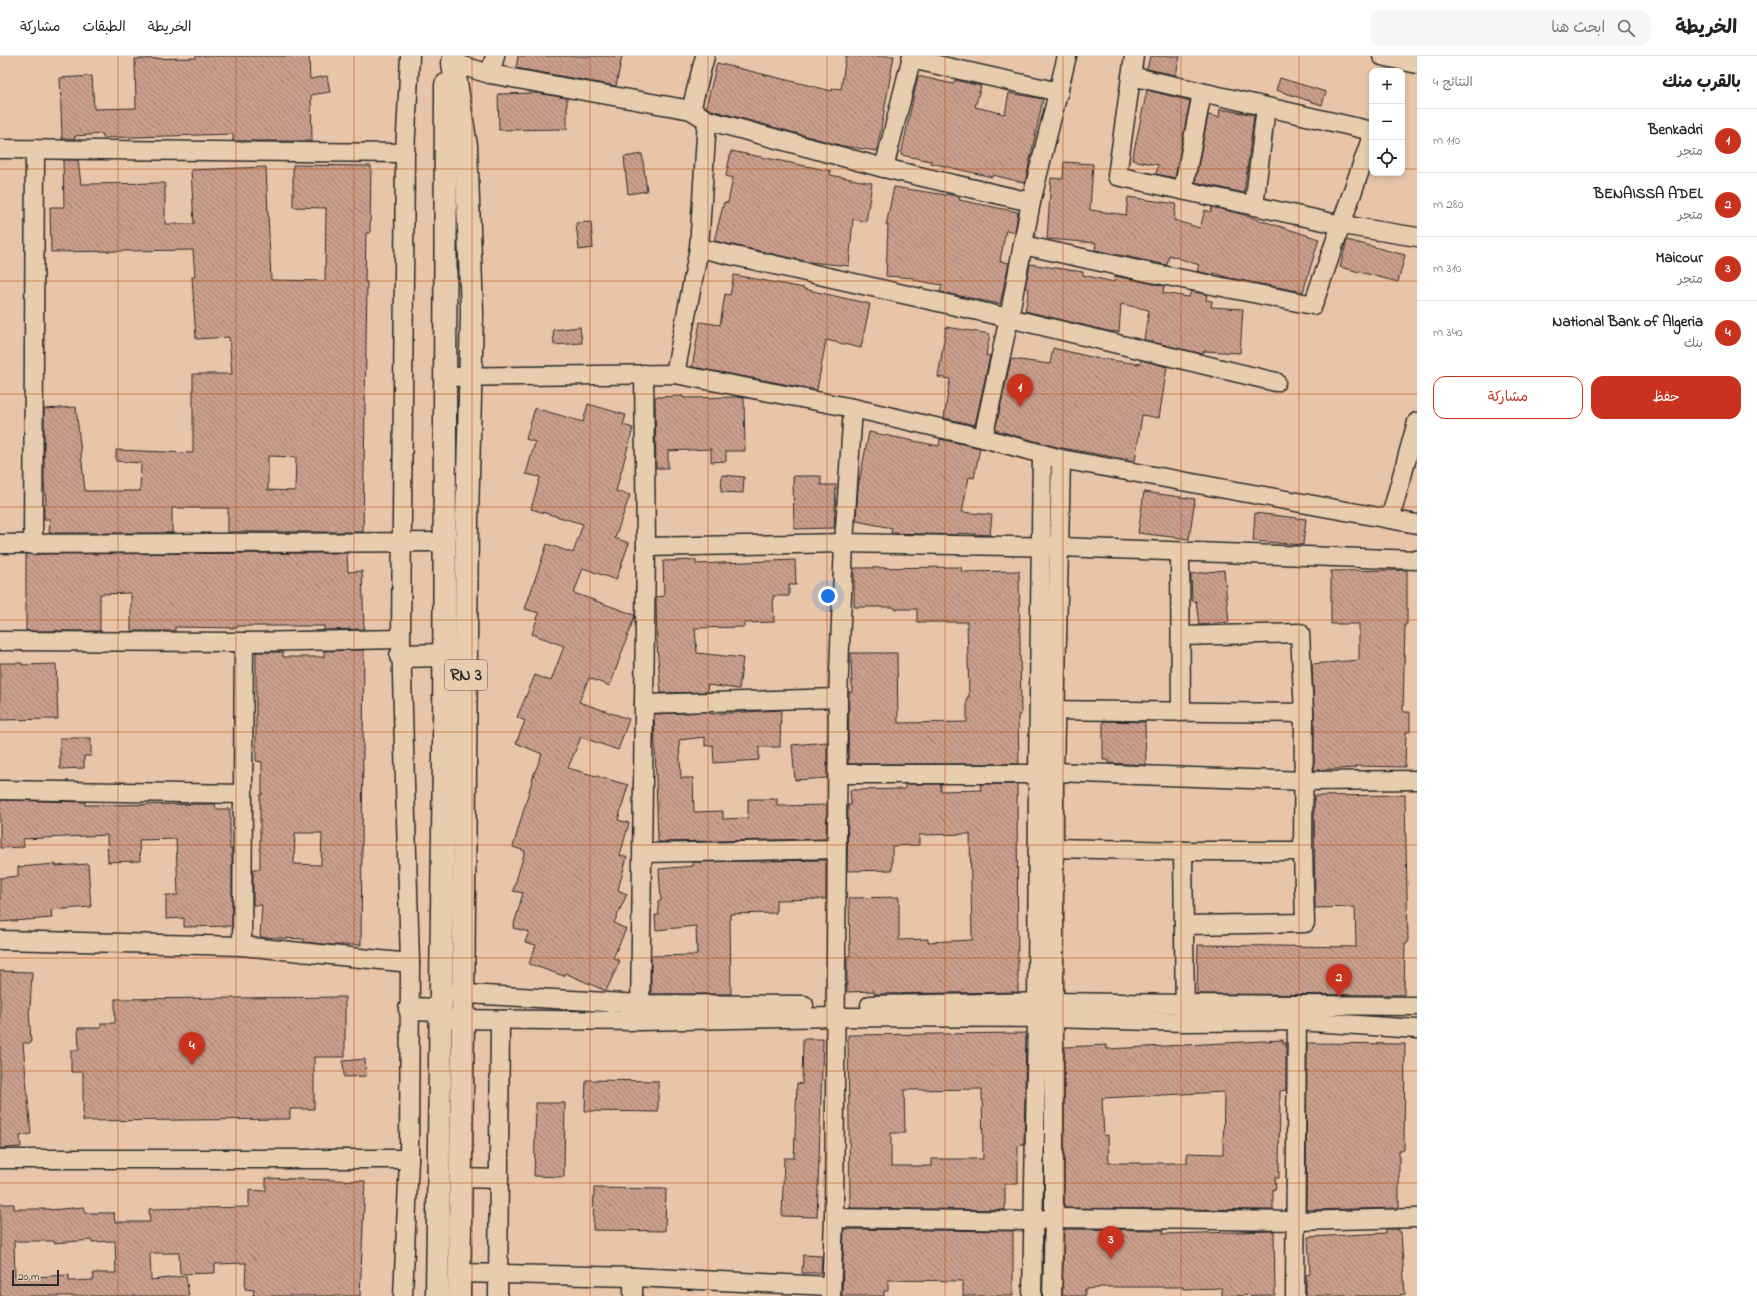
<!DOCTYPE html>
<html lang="ar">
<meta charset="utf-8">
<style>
body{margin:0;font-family:"Indie Flower","Playpen Sans Arabic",sans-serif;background:#f6f6f6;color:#222;direction:rtl}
.controls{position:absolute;right:12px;top:12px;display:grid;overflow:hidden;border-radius:8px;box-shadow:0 2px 6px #0003}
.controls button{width:36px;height:36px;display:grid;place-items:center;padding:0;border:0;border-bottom:1px solid #e0e0e0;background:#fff;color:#222;font:20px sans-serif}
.scale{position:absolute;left:12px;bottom:10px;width:47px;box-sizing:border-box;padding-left:4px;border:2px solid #2b2b2b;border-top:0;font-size:11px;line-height:14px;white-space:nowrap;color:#2b2b2b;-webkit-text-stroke:3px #e7ccae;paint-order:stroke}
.you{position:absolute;left:828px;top:540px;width:14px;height:14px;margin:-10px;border:3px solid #fff;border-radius:50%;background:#1a73e8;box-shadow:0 0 0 6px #1a73e833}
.badge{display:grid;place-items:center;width:26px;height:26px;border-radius:50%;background:#c8321e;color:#fff;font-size:13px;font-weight:700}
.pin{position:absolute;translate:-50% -33px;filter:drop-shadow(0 1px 2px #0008)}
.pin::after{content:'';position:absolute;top:21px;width:14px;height:12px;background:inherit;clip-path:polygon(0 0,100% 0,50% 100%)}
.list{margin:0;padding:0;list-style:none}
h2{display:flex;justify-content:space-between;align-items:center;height:52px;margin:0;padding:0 16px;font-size:17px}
h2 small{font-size:13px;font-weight:400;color:#767676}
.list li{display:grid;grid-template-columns:26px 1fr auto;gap:12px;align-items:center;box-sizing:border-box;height:64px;padding:0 16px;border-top:1px solid #e0e0e0}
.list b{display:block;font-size:15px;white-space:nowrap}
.list p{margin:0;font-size:13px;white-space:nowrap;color:#767676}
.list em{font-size:13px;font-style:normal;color:#767676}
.actions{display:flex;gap:8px;padding:12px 16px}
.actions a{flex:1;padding:9px 0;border:1px solid #c8321e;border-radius:12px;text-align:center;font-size:14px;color:#c8321e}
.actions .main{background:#c8321e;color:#fff}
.icon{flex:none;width:22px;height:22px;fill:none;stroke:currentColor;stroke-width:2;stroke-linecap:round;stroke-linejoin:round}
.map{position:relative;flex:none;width:1417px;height:1240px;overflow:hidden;direction:ltr}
header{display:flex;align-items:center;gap:24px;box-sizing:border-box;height:56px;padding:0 20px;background:#fff;border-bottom:1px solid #e0e0e0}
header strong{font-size:19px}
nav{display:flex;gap:22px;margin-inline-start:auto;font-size:14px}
.search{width:280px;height:36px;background:#f6f6f6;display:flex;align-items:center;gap:10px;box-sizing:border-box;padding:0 14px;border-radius:12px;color:#767676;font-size:15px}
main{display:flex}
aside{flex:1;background:#fff}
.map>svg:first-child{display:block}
.building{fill:url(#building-back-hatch);stroke:#2b2b2b;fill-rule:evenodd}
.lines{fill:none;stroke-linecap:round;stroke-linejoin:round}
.minor-casing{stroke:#2b2b2b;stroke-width:21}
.highway-casing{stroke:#2b2b2b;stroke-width:25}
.minor{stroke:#e7ccae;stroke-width:18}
.highway{stroke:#e7ccae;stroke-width:22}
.grid{fill:none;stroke:#b94e14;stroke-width:1;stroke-opacity:0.55}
.labels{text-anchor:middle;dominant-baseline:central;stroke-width:3;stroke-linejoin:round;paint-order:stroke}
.shield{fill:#e7ccae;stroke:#635b52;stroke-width:1}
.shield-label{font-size:17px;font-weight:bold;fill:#2b2b2b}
</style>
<header>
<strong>الخريطة</strong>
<div class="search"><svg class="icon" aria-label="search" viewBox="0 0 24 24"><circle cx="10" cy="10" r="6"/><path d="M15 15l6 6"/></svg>ابحث هنا</div>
<nav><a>الخريطة</a><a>الطبقات</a><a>مشاركة</a></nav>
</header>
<main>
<aside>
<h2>بالقرب منك<small>النتائج: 4</small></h2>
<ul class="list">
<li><span class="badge">1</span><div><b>Benkadri</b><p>متجر</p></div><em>110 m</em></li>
<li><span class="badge">2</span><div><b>BENAISSA ADEL</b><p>متجر</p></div><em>280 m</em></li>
<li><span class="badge">3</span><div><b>Maicour</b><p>متجر</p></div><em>310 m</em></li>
<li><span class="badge">4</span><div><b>National Bank of Algeria</b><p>بنك</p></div><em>340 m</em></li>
</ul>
<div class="actions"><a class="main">حفظ</a><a>مشاركة</a></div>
</aside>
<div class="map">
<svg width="1417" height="1240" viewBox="0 0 1417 1240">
<defs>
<pattern id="building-back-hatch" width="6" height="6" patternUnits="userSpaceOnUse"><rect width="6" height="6" fill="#cb9e8c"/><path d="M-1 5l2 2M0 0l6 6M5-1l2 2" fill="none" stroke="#a58173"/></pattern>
</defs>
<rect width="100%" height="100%" fill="#e8c5a9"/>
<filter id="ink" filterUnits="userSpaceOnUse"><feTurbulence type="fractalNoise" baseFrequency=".025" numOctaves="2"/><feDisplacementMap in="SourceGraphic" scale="8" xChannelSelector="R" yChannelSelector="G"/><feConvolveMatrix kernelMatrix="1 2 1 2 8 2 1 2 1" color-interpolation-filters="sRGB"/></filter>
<g filter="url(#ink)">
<g class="building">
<path d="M 196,0 L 309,0 L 310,23 L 327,20 L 330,36 L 311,39 L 312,85 L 233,85 L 233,78 L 103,82 L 103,78 L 75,80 L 75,83 L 62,83 L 60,22 L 92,20 L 94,53 L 136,52 L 135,3 L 196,2 Z"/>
<path d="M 518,0 L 622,0 L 616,30 L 516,12 Z"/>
<path d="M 846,0 L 894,0 L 877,95 L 843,90 L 711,54 L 706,51 L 717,7 L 832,35 L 833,32 L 841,33 Z"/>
<path d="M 1150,0 L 1180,0 L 1176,19 L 1147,13 Z"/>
<path d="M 918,20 L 953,28 L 955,24 L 981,30 L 975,51 L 1005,58 L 1009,37 L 1043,43 L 1025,127 L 993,119 L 992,121 L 974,117 L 931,107 L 931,105 L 901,99 Z"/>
<path d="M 1280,22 L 1326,36 L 1322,49 L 1276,34 Z"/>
<path d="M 1147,34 L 1190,45 L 1175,122 L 1156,118 L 1158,109 L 1132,104 Z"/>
<path d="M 536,37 L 567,42 L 567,73 L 499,74 L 498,38 Z"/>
<path d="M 1220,53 L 1254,59 L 1244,137 L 1195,126 L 1208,59 L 1219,61 Z"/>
<path d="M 731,95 L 831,115 L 830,119 L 872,127 L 866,166 L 853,163 L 849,210 L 809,206 L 714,185 L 724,146 L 728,147 L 733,122 L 726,120 Z"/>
<path d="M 642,98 L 647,135 L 628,138 L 624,101 Z"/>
<path d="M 63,104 L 78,104 L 81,128 L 165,127 L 165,168 L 194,168 L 191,114 L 266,111 L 271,224 L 325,225 L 326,152 L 293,151 L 293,109 L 371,110 L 370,177 L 366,177 L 365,226 L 367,226 L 363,476 L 228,476 L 228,452 L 172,452 L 172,477 L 49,477 L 50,463 L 44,463 L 44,448 L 46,448 L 44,425 L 44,353 L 76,351 L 85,435 L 140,435 L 141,407 L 116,405 L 116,394 L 193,397 L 193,318 L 232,318 L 229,281 L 196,283 L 192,221 L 195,221 L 193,194 L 51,196 L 50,151 L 64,151 ZM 268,400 L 296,401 L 295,435 L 268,434 Z"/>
<path d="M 1064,106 L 1093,108 L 1090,154 L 1126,159 L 1128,141 L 1176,148 L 1174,164 L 1200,172 L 1205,154 L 1211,156 L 1212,151 L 1241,158 L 1319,183 L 1303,236 L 1229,222 L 1214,217 L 1214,219 L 1197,215 L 1199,209 L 1169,199 L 1167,209 L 1095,194 L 1096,187 L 1047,183 L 1051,122 L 1063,123 Z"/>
<path d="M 894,131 L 946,139 L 946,138 L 960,141 L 959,144 L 1018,156 L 1015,176 L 1006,174 L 1000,205 L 1009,207 L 1000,248 L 940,236 L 942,229 L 913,224 L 914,222 L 886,220 L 888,169 L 886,169 Z"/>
<path d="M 591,166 L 593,192 L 579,194 L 576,167 Z"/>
<path d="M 1347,184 L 1405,199 L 1398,226 L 1340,211 Z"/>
<path d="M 1030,208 L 1083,216 L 1083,219 L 1114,226 L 1115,220 L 1164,230 L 1163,237 L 1189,241 L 1191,235 L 1207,239 L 1206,244 L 1212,245 L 1211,251 L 1243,253 L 1240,297 L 1204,295 L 1203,298 L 1144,284 L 1149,254 L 1121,248 L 1119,276 L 1108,275 L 1025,255 L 1029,233 L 1025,232 Z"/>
<path d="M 734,219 L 804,232 L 804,233 L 870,248 L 861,292 L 826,284 L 817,334 L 692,311 L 700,266 L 720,269 L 725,238 L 730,239 Z"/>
<path d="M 580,271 L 582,287 L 554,289 L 553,274 Z"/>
<path d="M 946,271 L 990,278 L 986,299 L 990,300 L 975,369 L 944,362 L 950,323 L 938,321 Z"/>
<path d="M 1053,292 L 1095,302 L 1140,308 L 1141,304 L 1167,311 L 1159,362 L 1142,359 L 1135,405 L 1057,391 L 995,374 L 1011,303 L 1050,308 Z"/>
<path d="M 683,340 L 683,342 L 737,341 L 744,342 L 745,395 L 726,395 L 726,405 L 711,406 L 711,393 L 668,395 L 668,412 L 656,412 L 655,341 Z"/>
<path d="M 588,348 L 626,359 L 623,369 L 633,372 L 616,435 L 630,439 L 615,482 L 629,487 L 616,524 L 583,512 L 574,537 L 635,559 L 610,630 L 589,622 L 579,646 L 629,663 L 618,694 L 581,681 L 568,712 L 628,729 L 618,764 L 629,767 L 620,799 L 627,801 L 618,834 L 627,838 L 614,867 L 626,873 L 613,902 L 620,905 L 606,935 L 565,917 L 564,920 L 529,908 L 536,889 L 525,886 L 529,876 L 513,872 L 523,837 L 513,835 L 525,795 L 513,791 L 534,718 L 542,698 L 516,687 L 525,665 L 517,661 L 535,619 L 551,625 L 564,590 L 532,578 L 539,557 L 525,553 L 547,488 L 573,497 L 583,468 L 531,453 L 540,421 L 526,418 L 535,386 L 526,383 L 535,352 L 583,366 Z"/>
<path d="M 869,376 L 939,390 L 940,383 L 980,392 L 974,422 L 969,421 L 962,456 L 992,459 L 990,479 L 958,477 L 958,479 L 891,477 L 892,472 L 856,465 L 858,431 Z"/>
<path d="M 722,419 L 744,421 L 743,437 L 721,436 Z"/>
<path d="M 793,420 L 821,420 L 821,429 L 836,429 L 834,472 L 794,473 Z"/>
<path d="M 1144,436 L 1195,443 L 1189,483 L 1138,477 Z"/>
<path d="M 1255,457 L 1306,463 L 1303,489 L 1253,485 Z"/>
<path d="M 347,497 L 348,516 L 362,515 L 364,573 L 324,574 L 324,570 L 237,570 L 237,572 L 175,571 L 175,575 L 131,575 L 131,537 L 100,538 L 100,575 L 26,575 L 26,498 Z"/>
<path d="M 696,504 L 696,508 L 795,504 L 796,529 L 789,529 L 789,540 L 773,540 L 774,566 L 744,567 L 744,571 L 695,572 L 697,597 L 743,602 L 739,633 L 707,629 L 708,636 L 661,637 L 657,589 L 656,541 L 664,540 L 663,505 Z"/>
<path d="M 961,511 L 962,516 L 1019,515 L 1021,659 L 1018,659 L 1019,708 L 848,708 L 849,636 L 852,636 L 851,597 L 897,597 L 898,667 L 967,666 L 967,641 L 969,641 L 967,566 L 917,566 L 917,553 L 894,553 L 894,551 L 854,551 L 854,512 Z"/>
<path d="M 1224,514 L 1229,566 L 1199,569 L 1196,545 L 1192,545 L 1191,518 Z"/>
<path d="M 1407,514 L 1407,568 L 1405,568 L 1403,656 L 1410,656 L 1410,676 L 1406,676 L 1405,711 L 1356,710 L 1356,712 L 1314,714 L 1314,656 L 1312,608 L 1359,604 L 1359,568 L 1331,568 L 1331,515 Z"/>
<path d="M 364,594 L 361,889 L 332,889 L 304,886 L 304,883 L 260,881 L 262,849 L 253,849 L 253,813 L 260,813 L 260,739 L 262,739 L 262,706 L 256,705 L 256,596 L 283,596 L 283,601 L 324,601 L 324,595 ZM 295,777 L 322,777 L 321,809 L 294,808 Z"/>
<path d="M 0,607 L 22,607 L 22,609 L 56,608 L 58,663 L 0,664 Z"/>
<path d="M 781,654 L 780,691 L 759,691 L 759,704 L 714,707 L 713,689 L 705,690 L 705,681 L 679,684 L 681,722 L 693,722 L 694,756 L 723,755 L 723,763 L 748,762 L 748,743 L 777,743 L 777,750 L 827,749 L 826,783 L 658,786 L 654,658 L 709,656 L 710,658 Z"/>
<path d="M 1103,665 L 1145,666 L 1146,709 L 1109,707 L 1109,704 L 1103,704 Z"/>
<path d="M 60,682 L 91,682 L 91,700 L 84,700 L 84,712 L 60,713 Z"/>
<path d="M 827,686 L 827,722 L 795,724 L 792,689 Z"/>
<path d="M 905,728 L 941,728 L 941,735 L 981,734 L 980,728 L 1017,728 L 1018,936 L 874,938 L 874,935 L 847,936 L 847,900 L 850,900 L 849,842 L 899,841 L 899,884 L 928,883 L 928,886 L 972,884 L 970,778 L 919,779 L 919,789 L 892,790 L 892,814 L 847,815 L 848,749 L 851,749 L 850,734 L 905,733 Z"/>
<path d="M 1405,739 L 1408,887 L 1405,887 L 1404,939 L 1197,938 L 1198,889 L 1356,891 L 1355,851 L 1315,852 L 1314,740 Z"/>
<path d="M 0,744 L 85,746 L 85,749 L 215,748 L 216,753 L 230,753 L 230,793 L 232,793 L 232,870 L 184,871 L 184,862 L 166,863 L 166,839 L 178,839 L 176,783 L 139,784 L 140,805 L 108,806 L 107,779 L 23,783 L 24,791 L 0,792 Z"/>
<path d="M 826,804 L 826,843 L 776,844 L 776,857 L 730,858 L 731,938 L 651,938 L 651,900 L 697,899 L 696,870 L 656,874 L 655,859 L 659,859 L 658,845 L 661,845 L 659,813 L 693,810 L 693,806 Z"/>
<path d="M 56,808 L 56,810 L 88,808 L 91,851 L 51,854 L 52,862 L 0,866 L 0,822 L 18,820 L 18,811 Z"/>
<path d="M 0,915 L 32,916 L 30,953 L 29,953 L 31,987 L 23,987 L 31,1078 L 20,1080 L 21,1091 L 8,1092 L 0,1092 Z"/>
<path d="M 345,941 L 345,1001 L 314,1001 L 314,1053 L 290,1053 L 290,1063 L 83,1065 L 83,1016 L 71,1016 L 71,994 L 79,994 L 78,972 L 101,972 L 101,967 L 115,967 L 115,943 Z"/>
<path d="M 1026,977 L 1024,1089 L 1018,1090 L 1018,1128 L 1005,1128 L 1005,1154 L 850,1152 L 848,979 ZM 982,1033 L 983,1103 L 932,1103 L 932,1110 L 891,1110 L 891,1077 L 905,1077 L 904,1034 Z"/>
<path d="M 803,983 L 823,983 L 817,1161 L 782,1160 L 784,1102 L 794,1102 L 797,1027 L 802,1028 Z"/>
<path d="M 1283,984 L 1283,987 L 1286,987 L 1286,1034 L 1280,1035 L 1279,1122 L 1275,1122 L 1276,1133 L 1273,1133 L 1273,1154 L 1064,1152 L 1064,991 L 1107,989 L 1107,993 ZM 1224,1036 L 1223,1098 L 1187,1097 L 1187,1107 L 1109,1107 L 1108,1079 L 1104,1080 L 1102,1042 Z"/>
<path d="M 1307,987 L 1405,988 L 1404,1094 L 1399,1094 L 1399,1152 L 1306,1154 Z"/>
<path d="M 365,1003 L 366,1020 L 344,1021 L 343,1005 Z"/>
<path d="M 586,1024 L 658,1025 L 658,1056 L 585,1055 Z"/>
<path d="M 536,1047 L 565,1047 L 564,1121 L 534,1120 Z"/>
<path d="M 266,1122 L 365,1125 L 360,1240 L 253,1240 L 254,1234 L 245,1233 L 246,1207 L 215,1208 L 215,1217 L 180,1218 L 179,1197 L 150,1197 L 151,1224 L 186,1220 L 189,1240 L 0,1240 L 0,1148 L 14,1148 L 14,1153 L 50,1153 L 50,1154 L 84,1151 L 85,1157 L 114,1157 L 115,1166 L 150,1166 L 149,1153 L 249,1151 L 249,1134 L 266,1135 ZM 92,1184 L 92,1186 L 115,1185 L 116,1217 L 93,1217 L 94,1224 L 69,1225 L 69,1219 L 15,1222 L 14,1185 L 54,1185 L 54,1187 Z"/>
<path d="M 594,1132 L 666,1133 L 665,1175 L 593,1174 Z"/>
<path d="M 844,1173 L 1013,1175 L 1013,1240 L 963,1240 L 963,1225 L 888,1224 L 888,1235 L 884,1235 L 884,1240 L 842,1240 Z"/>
<path d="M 1064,1173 L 1163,1174 L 1163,1178 L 1274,1175 L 1275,1239 L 1222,1240 L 1222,1232 L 1183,1233 L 1183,1231 L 1099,1231 L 1099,1232 L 1085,1233 L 1085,1240 L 1062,1240 Z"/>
<path d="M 1386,1173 L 1399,1173 L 1399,1176 L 1401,1176 L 1405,1238 L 1400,1239 L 1400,1240 L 1306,1240 L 1306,1219 L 1310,1218 L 1308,1181 L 1386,1177 Z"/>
<path d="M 803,1199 L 822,1200 L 821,1217 L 802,1217 Z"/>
</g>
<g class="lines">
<defs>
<g id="minor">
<path d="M 1134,0 L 1117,120 L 1342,169 L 1417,181"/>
<path d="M 1382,0 L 1417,8"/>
<path d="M 911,3 L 1059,36"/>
<path d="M 453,7 L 490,18 L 691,54 L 707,64 L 884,112 L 1031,146 L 1009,262 L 983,382"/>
<path d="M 490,18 L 495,0"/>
<path d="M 1131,20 L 1372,75"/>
<path d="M 691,54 L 705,0"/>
<path d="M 0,93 L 405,97"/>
<path d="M 884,112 L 912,0"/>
<path d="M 1183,134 L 1202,37"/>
<path d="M 1031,146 L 1067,0"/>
<path d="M 1254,150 L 1266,51"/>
<path d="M 1023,189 L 1147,216 L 1313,249 L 1372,80"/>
<path d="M 699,192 L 1009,262 L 1276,326"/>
<path d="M 675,318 L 699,192 L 707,64"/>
<path d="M 445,321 L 675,318 L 853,352 L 983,382 L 1061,403 L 1417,468"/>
<path d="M 1390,463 L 1417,366"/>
<path d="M 0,488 L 445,486"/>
<path d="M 33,489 L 35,93"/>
<path d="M 646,491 L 844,487 L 1059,491 L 1417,504"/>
<path d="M 1180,496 L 1181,656"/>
<path d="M 1182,580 L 1300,577 L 1304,657 L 1303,795"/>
<path d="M 0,585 L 244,586 L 401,583"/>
<path d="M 644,648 L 838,642"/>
<path d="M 1043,654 L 1304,657"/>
<path d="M 838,718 L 1038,718 L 1054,716 L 1304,725 L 1417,724"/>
<path d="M 0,734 L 242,738"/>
<path d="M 1054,792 L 1183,795 L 1185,959"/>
<path d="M 1183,795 L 1303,795 L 1305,867 L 1184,869"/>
<path d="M 643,797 L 836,793"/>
<path d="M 0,884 L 242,890 L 410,907"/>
<path d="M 242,890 L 244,586"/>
<path d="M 450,937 L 641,948 L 804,949"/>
<path d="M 870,949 L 1053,946 L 1185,948 L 1417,950"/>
<path d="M 640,961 L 646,491 L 644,318"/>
<path d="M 449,963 L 640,965 L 835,961 L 1053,962 L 1185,966 L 1298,965 L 1417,973"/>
<path d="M 0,1103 L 409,1103"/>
<path d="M 460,1122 L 499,1123"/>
<path d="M 834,1162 L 1033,1165 L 1054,1162 L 1296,1165 L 1417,1162"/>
<path d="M 459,1217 L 633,1221 L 831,1230"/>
<path d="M 403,1240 L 409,1103 L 410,907 L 401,583 L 405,97 L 410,0"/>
<path d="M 498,1240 L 500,964"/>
<path d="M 633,1240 L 633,1221"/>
<path d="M 831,1240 L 834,1162 L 838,642 L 844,487 L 853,352"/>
<path d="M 1032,1240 L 1037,963 L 1038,718 L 1042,398"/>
<path d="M 1052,1240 L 1054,1162 L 1054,716 L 1061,403"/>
<path d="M 1295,1240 L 1297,953"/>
</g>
<g id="highway">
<path d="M 454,0 L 453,7 L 466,90 L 472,256 L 467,463 L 463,964 L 459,1240"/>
<path d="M 401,600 L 445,599"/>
<path d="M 410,953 L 440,954"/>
<path d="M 437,1240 L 444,702 L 446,29"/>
</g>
</defs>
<use href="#minor" class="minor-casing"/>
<use href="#highway" class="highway-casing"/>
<use href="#minor" class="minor"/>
<use href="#highway" class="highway"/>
</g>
</g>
<path class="grid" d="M 118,0 L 118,1240M 236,0 L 236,1240M 354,0 L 354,1240M 472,0 L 472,1240M 590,0 L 590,1240M 708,0 L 708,1240M 827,0 L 827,1240M 945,0 L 945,1240M 1063,0 L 1063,1240M 1181,0 L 1181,1240M 1299,0 L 1299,1240M 0,113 L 1372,113M 1402,113 L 1417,113M 0,225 L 1417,225M 0,338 L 1417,338M 0,451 L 1417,451M 0,564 L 1417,564M 0,676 L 1417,676M 0,789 L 1417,789M 0,902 L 1417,902M 0,1015 L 1417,1015M 0,1127 L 1417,1127"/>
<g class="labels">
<rect class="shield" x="445" y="604" width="42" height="30" rx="3"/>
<g class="shield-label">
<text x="466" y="619">RN 3</text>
</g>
</g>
</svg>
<div class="controls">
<button>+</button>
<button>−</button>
<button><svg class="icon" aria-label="locate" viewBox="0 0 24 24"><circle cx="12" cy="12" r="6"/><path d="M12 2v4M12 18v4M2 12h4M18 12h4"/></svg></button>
</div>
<div class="scale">20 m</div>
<div class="you"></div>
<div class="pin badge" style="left:1020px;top:351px">1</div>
<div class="pin badge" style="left:1339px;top:941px">2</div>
<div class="pin badge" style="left:1111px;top:1203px">3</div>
<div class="pin badge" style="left:192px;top:1009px">4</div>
</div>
</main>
